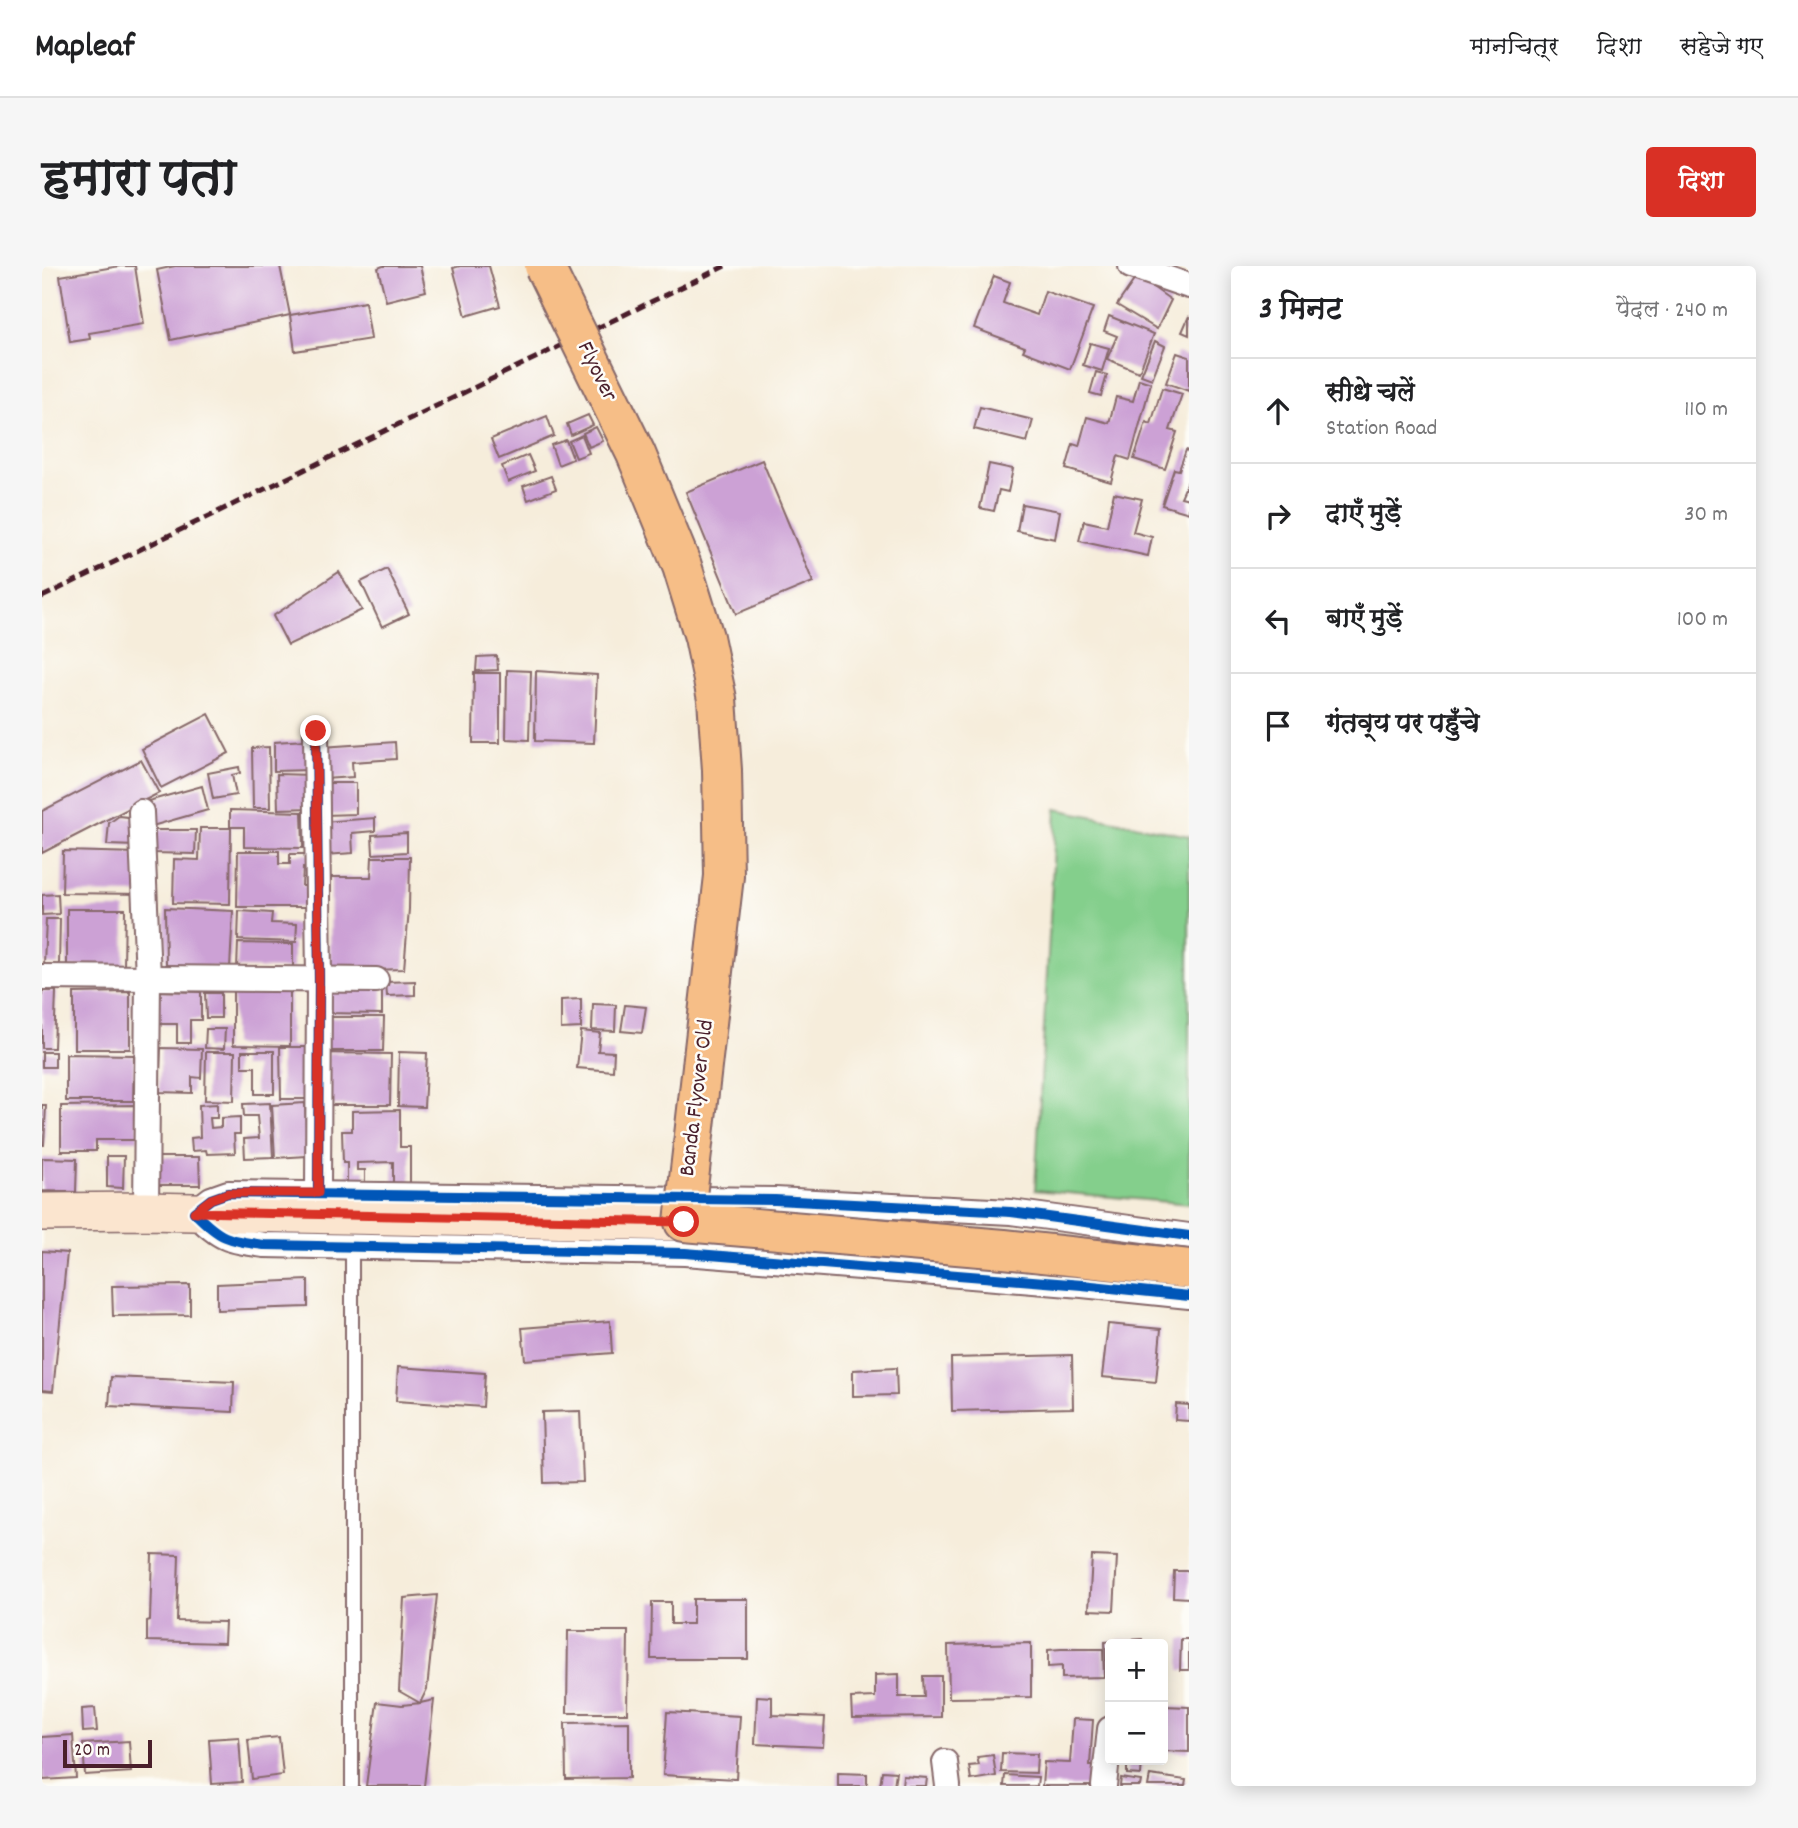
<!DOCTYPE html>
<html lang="hi">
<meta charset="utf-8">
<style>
body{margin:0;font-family:Dekko,"Playpen Sans Deva",sans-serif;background:#f6f6f6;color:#202124}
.controls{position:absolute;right:21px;bottom:21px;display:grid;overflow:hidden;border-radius:7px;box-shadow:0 4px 18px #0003}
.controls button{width:63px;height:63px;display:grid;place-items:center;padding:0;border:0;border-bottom:2px solid #e0e0e0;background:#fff;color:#202124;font:35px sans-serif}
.scale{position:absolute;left:21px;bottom:18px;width:89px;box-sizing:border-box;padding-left:7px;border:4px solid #4a1f2b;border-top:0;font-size:19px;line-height:24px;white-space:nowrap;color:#4a1f2b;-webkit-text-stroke:5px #fdfcf7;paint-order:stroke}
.stop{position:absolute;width:21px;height:21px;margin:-16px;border:5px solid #d93025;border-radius:50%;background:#fff}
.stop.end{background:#d93025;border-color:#fff;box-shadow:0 2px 7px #0008}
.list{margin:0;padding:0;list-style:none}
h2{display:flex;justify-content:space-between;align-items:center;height:91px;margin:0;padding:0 28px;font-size:30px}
h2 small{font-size:23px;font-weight:400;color:#757577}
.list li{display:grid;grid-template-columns:46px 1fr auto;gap:21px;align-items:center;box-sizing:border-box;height:105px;padding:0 28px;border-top:2px solid #e0e0e0}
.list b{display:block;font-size:26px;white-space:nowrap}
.list p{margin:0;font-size:23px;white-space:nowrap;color:#757577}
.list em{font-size:23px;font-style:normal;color:#757577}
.icon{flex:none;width:38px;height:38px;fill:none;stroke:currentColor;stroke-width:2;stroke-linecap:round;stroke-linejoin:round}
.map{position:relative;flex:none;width:1147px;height:1520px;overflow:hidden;border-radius:7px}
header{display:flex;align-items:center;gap:42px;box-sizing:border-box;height:98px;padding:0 35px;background:#fff;border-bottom:2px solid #e0e0e0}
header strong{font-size:33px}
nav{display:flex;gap:38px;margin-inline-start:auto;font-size:24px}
.intro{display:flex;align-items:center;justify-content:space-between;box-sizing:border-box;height:168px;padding:0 42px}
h1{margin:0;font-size:49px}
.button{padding:18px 32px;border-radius:7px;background:#d93025;color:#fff;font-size:24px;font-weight:700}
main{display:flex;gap:42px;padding:0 42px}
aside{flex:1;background:#fff;border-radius:7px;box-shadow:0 4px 18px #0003}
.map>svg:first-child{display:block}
.green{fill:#84cf8c;stroke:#67775c;stroke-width:2}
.building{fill:#cca1d5}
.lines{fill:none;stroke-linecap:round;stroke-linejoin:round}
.service-casing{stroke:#866769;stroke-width:16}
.minor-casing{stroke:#866769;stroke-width:28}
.secondary-casing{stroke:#866769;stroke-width:40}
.service{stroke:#fff;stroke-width:12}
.minor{stroke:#fff;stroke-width:24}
.secondary{stroke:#fbe5cf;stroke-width:37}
.rail{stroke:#4a1f2b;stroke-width:5;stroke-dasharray:10 5;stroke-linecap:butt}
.trunk-bridge-casing{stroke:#866769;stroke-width:42;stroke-linecap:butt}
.trunk-bridge{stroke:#f6be87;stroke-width:38}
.cycleway-casing{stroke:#fdfcf7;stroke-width:15}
.cycleway{stroke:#0057b8;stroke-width:10}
.route{stroke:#d93025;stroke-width:9}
.labels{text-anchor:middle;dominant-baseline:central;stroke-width:5;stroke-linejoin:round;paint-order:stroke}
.street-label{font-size:23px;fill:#4a1f2b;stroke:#fdfcf7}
</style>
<header>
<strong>Mapleaf</strong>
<nav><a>मानचित्र</a><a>दिशा</a><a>सहेजे गए</a></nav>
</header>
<div class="intro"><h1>हमारा पता</h1><a class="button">दिशा</a></div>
<main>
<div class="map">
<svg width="1147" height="1520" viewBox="0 0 1147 1520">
<rect width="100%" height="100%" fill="#fdfcf7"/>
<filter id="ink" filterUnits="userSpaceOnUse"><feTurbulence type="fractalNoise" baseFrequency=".0143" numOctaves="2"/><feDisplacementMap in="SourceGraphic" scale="14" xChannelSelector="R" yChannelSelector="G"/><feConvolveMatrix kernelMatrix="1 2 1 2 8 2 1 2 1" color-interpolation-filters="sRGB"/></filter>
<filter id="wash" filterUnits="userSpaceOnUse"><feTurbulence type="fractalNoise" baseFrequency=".00686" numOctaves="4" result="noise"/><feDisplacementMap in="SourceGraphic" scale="28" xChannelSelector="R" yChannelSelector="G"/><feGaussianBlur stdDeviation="1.57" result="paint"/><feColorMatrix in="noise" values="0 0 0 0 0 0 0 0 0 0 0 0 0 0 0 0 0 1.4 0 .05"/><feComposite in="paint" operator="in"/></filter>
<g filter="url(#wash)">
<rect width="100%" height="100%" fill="#f6eddb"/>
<path class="green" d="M 1014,543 L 1147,570 L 1147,938 L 993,924 Z"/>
<g id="blocks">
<g class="building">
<path d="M 78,0 L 93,0 L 102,58 L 47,67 L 48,73 L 28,76 L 18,10 Z"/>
<path d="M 133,0 L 238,0 L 248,49 L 323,36 L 329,73 L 253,85 L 248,49 L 129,74 L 115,4 Z"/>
<path d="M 341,0 L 378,0 L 384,25 L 344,35 L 336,2 Z"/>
<path d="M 418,0 L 447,0 L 458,40 L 424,50 L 411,2 Z"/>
<path d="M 952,10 L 968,16 L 961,37 L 995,49 L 1003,25 L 1051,42 L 1028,103 L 981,85 L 983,81 L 932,62 Z"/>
<path d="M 1095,10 L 1129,34 L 1115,63 L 1075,39 Z"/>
<path d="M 1067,50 L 1112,68 L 1097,106 L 1065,93 L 1075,70 L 1062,65 Z"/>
<path d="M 1147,50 L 1147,69 L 1140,66 Z"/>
<path d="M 1113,75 L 1123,80 L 1110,113 L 1099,109 Z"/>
<path d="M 1048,77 L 1067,82 L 1060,105 L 1041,99 Z"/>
<path d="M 1135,87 L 1147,91 L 1147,125 L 1124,117 Z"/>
<path d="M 1054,106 L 1065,109 L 1059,130 L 1048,127 Z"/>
<path d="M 1097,113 L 1109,117 L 1088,194 L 1076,190 L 1069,216 L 1024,203 L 1031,178 L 1037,180 L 1045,151 L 1067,157 L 1074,131 L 1091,135 Z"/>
<path d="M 1120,122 L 1140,128 L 1128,164 L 1135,166 L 1123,203 L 1092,193 L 1104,156 L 1109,158 Z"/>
<path d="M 938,141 L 991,154 L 985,176 L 932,163 Z"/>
<path d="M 546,149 L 551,159 L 529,169 L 525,158 Z"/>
<path d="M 505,150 L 512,170 L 457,193 L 449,173 Z"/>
<path d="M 554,161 L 561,175 L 547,181 L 541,167 Z"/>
<path d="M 540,169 L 547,187 L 534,192 L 527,175 Z"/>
<path d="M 524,174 L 531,193 L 516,199 L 509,179 Z"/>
<path d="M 1144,184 L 1147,185 L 1147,213 L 1139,231 L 1147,233 L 1147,247 L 1120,239 L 1132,203 L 1137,204 Z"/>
<path d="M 486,189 L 493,205 L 466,216 L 460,200 Z"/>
<path d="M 720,194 L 771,316 L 694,348 L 644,226 Z"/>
<path d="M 947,198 L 971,203 L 966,226 L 957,224 L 952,245 L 938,242 Z"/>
<path d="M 509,210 L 514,223 L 486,234 L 481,220 Z"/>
<path d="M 1072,227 L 1100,233 L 1091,266 L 1110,271 L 1106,290 L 1037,275 L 1042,255 L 1065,260 Z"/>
<path d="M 980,238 L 1018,245 L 1013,273 L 975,265 Z"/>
<path d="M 345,303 L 367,348 L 340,361 L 319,316 Z"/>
<path d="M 297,306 L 320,344 L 246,379 L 231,350 Z"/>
<path d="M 455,390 L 456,404 L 434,405 L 435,391 Z"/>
<path d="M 465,404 L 489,405 L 487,474 L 464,473 Z"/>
<path d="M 494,405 L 555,409 L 552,477 L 493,475 Z"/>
<path d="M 432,407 L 458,407 L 458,477 L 431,477 Z"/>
<path d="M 167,448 L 187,487 L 119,522 L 100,483 Z"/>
<path d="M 264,474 L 267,504 L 232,505 L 232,476 Z"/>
<path d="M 353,476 L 354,493 L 310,496 L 311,511 L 282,513 L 280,481 Z"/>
<path d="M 227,481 L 228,542 L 211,542 L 210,482 Z"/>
<path d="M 99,494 L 117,527 L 0,587 L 0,545 Z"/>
<path d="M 197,501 L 198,507 L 190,509 L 194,529 L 171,533 L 166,507 Z"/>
<path d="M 235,508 L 269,509 L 270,542 L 236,543 Z"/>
<path d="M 281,517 L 314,517 L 314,548 L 282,549 Z"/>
<path d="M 160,520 L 166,544 L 110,560 L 103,536 Z"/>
<path d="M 188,544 L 260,546 L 261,582 L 202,581 L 202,561 L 188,561 Z"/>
<path d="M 77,550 L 95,552 L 95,580 L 65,579 L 67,557 Z"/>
<path d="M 333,552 L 333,565 L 310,567 L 311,587 L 283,589 L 281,556 Z"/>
<path d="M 158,562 L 189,562 L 188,638 L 131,637 L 132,593 L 157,594 Z"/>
<path d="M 113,564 L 154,564 L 153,588 L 112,587 Z"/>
<path d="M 365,567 L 365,586 L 331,588 L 330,569 Z"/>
<path d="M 21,585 L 97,587 L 99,628 L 20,627 Z"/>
<path d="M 196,585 L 237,585 L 237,598 L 248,598 L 248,588 L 268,588 L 267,602 L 261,602 L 260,620 L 265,620 L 265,641 L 195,641 Z"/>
<path d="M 330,591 L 368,591 L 367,643 L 362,703 L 288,705 L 289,611 L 329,611 Z"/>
<path d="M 16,628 L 17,648 L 0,649 L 0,629 Z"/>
<path d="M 123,642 L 191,645 L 188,702 L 124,699 Z"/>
<path d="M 25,643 L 83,643 L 82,701 L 25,701 Z"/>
<path d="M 197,645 L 230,647 L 229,657 L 255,658 L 254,676 L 196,674 Z"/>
<path d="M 4,653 L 18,653 L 17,699 L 2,698 Z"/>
<path d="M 196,677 L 251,678 L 251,703 L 195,702 Z"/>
<path d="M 373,715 L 373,729 L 345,730 L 344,716 Z"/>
<path d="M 285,720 L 340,721 L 340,748 L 285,747 Z"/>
<path d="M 0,725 L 14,725 L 12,782 L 0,782 Z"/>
<path d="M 110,725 L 159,726 L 159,754 L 148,754 L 148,777 L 135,777 L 135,758 L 109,758 Z"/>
<path d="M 191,725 L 248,725 L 248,780 L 191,779 Z"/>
<path d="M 88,726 L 88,783 L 32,783 L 32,727 Z"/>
<path d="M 163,727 L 179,727 L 179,752 L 164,752 Z"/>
<path d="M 539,733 L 539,762 L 519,763 L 519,734 Z"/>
<path d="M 551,738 L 574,739 L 573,765 L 550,764 Z"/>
<path d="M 583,739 L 604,741 L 600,767 L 579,765 Z"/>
<path d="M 282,751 L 342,751 L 341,785 L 282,785 Z"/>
<path d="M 164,763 L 183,763 L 182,783 L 163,782 Z"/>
<path d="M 539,765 L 558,767 L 556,785 L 572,786 L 571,805 L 535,802 Z"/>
<path d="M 238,781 L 265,781 L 266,833 L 239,833 Z"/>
<path d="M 119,782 L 160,783 L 159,812 L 150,811 L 150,827 L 117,826 Z"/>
<path d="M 200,785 L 232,785 L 232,828 L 213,828 L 213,801 L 200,801 Z"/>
<rect x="0" y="786" width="13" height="15"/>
<path d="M 164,786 L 193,786 L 192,835 L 163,834 Z"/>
<path d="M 357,786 L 385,787 L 382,841 L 356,840 Z"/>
<path d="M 286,787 L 349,788 L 348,839 L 285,839 Z"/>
<path d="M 24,788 L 92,789 L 91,835 L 24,835 Z"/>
<path d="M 228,837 L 231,891 L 203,892 L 202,873 L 217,872 L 215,850 L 202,850 L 201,838 Z"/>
<path d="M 263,837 L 265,890 L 233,892 L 230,839 Z"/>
<path d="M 175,838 L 175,852 L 168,852 L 169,862 L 179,861 L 179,852 L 198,851 L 198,868 L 192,868 L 193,887 L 165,888 L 164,884 L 150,885 L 149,872 L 158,871 L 157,839 Z"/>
<path d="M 0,839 L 4,839 L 2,879 L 0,879 Z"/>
<path d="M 95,839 L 96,874 L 54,874 L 54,885 L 19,885 L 19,840 Z"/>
<path d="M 358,844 L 358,881 L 368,881 L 368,923 L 351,923 L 351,896 L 315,897 L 315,904 L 323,904 L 323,927 L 305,927 L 305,897 L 301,897 L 300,865 L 310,865 L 310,845 Z"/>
<path d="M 65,890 L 82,890 L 81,922 L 65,921 Z"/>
<path d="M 113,891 L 157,891 L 158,919 L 113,919 Z"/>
<path d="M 0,892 L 35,893 L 34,926 L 0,925 Z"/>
<path d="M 0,985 L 25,987 L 11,1125 L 0,1124 Z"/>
<path d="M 266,1014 L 266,1041 L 175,1044 L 175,1018 Z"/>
<path d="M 148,1019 L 148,1049 L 71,1050 L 70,1020 Z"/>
<path d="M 568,1055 L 570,1087 L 483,1094 L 480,1062 Z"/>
<path d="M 1066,1058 L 1119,1063 L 1114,1116 L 1060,1111 Z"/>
<path d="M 1030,1089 L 1031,1142 L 910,1145 L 909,1092 Z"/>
<path d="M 356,1101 L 443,1107 L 441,1141 L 354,1135 Z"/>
<path d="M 854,1102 L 855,1129 L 811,1130 L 811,1104 Z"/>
<path d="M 69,1111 L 192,1116 L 191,1146 L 67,1140 Z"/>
<path d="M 1134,1138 L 1147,1139 L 1147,1155 L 1133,1154 Z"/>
<path d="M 538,1145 L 541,1216 L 502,1217 L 500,1146 Z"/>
<path d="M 110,1288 L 137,1289 L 135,1355 L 183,1356 L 182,1377 L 105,1375 L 105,1355 L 108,1354 Z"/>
<path d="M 1050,1290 L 1075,1291 L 1072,1345 L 1047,1344 Z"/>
<path d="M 1132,1305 L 1147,1305 L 1147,1332 L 1131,1331 Z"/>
<path d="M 395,1329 L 385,1423 L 378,1437 L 392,1434 L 382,1520 L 324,1520 L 335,1436 L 360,1439 L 378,1437 L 357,1425 L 362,1332 Z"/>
<path d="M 651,1333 L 706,1333 L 706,1393 L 609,1393 L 610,1336 L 629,1336 L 629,1358 L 651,1358 Z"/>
<path d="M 526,1365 L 586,1365 L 585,1447 L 525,1447 Z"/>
<path d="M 1100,1373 L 1101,1378 L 1068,1378 L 1068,1405 L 1064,1405 L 1063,1376 Z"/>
<path d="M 1139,1373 L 1147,1373 L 1147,1404 L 1138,1404 Z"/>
<path d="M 989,1377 L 989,1431 L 907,1432 L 906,1379 Z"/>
<path d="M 1019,1383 L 1061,1383 L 1062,1411 L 1020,1412 L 1020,1400 L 1006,1401 L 1006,1384 Z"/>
<path d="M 857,1408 L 857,1431 L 882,1431 L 881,1410 L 899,1410 L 899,1451 L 810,1452 L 809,1432 L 833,1431 L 833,1409 Z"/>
<path d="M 715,1430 L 730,1431 L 730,1449 L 783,1451 L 781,1481 L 713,1478 Z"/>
<path d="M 1121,1440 L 1147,1441 L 1147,1486 L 1121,1485 Z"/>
<path d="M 53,1442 L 55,1465 L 41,1466 L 40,1443 Z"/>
<path d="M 625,1446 L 698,1450 L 694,1513 L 621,1509 Z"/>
<path d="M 1031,1453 L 1051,1454 L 1048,1499 L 1052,1499 L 1050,1520 L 1000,1520 L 1002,1496 L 1028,1497 Z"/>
<path d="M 587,1456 L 587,1512 L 524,1513 L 523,1457 Z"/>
<path d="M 31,1469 L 34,1512 L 1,1514 L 0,1471 Z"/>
<path d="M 197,1471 L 200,1516 L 170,1518 L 167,1473 Z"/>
<path d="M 237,1471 L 241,1509 L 210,1513 L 206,1474 Z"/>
<path d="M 87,1475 L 89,1506 L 43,1509 L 41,1478 Z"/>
<path d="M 960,1487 L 995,1488 L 994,1507 L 959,1506 Z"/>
<path d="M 951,1489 L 954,1510 L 929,1514 L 927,1500 L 937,1499 L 935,1491 Z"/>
<path d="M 1085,1494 L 1100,1494 L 1099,1509 L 1085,1508 Z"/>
<path d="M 840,1505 L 854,1506 L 852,1520 L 838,1520 Z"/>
<path d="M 796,1507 L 825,1508 L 825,1520 L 796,1520 Z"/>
<path d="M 963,1509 L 996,1511 L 995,1520 L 962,1520 Z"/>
<path d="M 1108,1509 L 1144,1514 L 1143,1520 L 1106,1520 Z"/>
<path d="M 861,1510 L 885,1512 L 884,1520 L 860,1520 Z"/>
<path d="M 1079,1512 L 1099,1515 L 1098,1520 L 1078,1520 Z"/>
</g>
</g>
</g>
<g filter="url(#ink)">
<use href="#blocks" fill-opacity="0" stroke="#866769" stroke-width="2"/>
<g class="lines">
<defs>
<path id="service" d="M 310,1520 L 310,981"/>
<g id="minor">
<path d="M 1089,0 L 1147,20"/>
<path d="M 274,465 L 277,713 L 276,927"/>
<path d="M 99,546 L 106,711 L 104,945"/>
<path d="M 0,711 L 334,714"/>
<path d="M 1147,970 L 969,946 L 733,934 L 186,927 L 169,933 L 152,946 C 178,973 185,974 222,979 L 643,987 L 1040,1019 L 1147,1030"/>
<path d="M 903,1496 L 906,1520"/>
<path d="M 1062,1520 L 1068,1463"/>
</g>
<path id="secondary" d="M 0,946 L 104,945 L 642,956"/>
</defs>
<use href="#service" class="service-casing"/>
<use href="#minor" class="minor-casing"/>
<use href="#secondary" class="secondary-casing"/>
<use href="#service" class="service"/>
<use href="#minor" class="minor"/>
<use href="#secondary" class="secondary"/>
<path class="rail" d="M 0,331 L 683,0"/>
<defs>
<path id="trunk-bridge" d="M 502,0 L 594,188 L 640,300 L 662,371 L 675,433 L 680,504 L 682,610 L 642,956 L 962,983 L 1147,1003"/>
</defs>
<use href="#trunk-bridge" class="trunk-bridge-casing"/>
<use href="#trunk-bridge" class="trunk-bridge"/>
<defs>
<g id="cycleway">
<path d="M 274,465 L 277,713 L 276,927"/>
<path d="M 1147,970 L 969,946 L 733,934 L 186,927 L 169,933 L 152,946 C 178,973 185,974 222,979 L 643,987 L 1040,1019 L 1147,1030"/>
</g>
</defs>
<use href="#cycleway" class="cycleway-casing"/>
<use href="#cycleway" class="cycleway"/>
</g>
</g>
<g class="lines" filter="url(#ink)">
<path class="route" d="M 274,465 L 277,713 L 276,927 L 186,927 L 169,933 L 152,946 L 642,956"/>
</g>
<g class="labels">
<g class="street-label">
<text transform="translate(554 106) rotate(64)">Flyover</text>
<text transform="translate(656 832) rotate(-83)">Banda Flyover Old</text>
</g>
</g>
</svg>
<div class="controls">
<button>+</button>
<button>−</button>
</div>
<div class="scale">20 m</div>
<div class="stop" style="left:642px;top:956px"></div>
<div class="stop end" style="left:274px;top:465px"></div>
</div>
<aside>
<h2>3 मिनट<small>पैदल · 240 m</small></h2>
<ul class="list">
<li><svg class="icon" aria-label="ahead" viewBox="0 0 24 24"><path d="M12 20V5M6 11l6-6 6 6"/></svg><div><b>सीधे चलें</b><p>Station Road</p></div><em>110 m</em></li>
<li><svg class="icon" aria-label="right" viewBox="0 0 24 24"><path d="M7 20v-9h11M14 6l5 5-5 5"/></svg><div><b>दाएँ मुड़ें</b></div><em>30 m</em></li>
<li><svg class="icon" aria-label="left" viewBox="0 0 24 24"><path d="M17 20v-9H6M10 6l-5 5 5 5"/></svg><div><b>बाएँ मुड़ें</b></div><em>100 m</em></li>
<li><svg class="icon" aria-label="arrive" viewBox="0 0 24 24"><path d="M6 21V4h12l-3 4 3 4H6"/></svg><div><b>गंतव्य पर पहुँचे</b></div></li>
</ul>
</aside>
</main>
